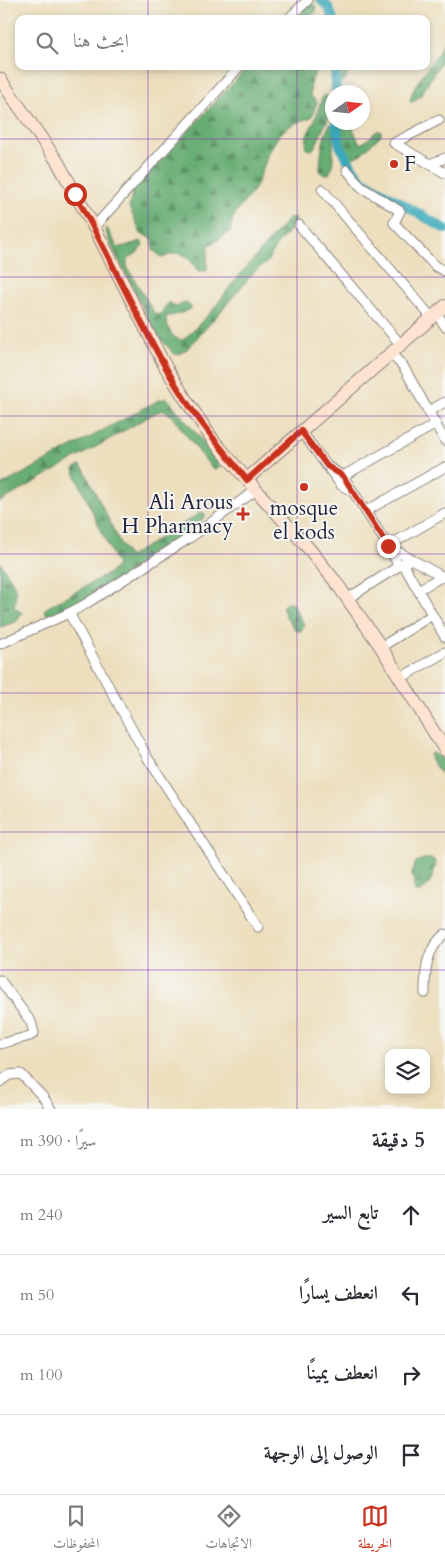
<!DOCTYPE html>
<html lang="ar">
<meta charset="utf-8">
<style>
body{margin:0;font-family:Cardo,Amiri,serif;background:#f7f7f7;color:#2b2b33;direction:rtl}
.controls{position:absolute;right:15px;bottom:15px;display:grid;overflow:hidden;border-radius:10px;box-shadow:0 2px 8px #0003}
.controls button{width:45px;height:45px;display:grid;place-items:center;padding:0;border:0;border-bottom:1px solid #e1e1e2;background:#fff;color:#2b2b33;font:25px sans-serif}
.compass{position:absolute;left:325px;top:85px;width:45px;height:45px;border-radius:50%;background:#fff;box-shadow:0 2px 8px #0003;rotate:76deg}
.stop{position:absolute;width:15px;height:15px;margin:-11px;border:4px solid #c8321e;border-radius:50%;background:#fff}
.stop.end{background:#c8321e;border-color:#fff;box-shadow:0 1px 5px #0008}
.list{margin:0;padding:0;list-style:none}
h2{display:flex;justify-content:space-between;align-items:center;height:65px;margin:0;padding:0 20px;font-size:21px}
h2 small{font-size:16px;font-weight:400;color:#7c7c81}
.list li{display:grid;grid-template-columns:32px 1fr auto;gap:15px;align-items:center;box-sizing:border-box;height:80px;padding:0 20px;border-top:1px solid #e1e1e2}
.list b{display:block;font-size:19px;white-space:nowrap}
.list em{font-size:16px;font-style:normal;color:#7c7c81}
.icon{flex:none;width:28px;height:28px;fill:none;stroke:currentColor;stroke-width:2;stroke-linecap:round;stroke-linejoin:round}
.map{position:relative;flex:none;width:445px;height:1109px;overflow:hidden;direction:ltr}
.search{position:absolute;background:#fff;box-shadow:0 2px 8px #0003;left:15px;right:15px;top:15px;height:55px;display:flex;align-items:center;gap:12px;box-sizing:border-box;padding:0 18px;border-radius:10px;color:#7c7c81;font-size:19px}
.sheet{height:385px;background:#fff}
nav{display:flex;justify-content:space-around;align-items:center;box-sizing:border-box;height:70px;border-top:1px solid #e1e1e2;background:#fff;font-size:14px;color:#7c7c81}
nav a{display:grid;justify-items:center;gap:2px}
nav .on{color:#c8321e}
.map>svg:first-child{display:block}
.forest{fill:url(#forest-firs);stroke:#456857}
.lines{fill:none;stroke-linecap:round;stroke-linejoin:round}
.canal{stroke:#3ba9ba;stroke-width:10}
.street-casing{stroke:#88807c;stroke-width:11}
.secondary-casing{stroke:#88807c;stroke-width:14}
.street{stroke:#fff;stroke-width:9}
.secondary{stroke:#fee3d1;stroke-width:12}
.route{stroke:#c8321e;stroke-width:6}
.grid{fill:none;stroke:#7b2cbf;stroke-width:1;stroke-opacity:0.55}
.poi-dot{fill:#c8321e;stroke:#f6f6f2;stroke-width:2}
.labels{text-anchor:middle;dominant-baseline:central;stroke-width:4;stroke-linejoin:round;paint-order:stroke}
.poi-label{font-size:21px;fill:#22223b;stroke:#f6f6f2;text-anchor:start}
</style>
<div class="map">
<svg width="445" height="1109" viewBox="0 0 445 1109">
<defs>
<pattern id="forest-firs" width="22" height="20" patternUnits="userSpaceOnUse" patternTransform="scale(1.25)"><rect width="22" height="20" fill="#68ad73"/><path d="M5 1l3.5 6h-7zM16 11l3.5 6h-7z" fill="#558c60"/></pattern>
</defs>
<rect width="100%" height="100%" fill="#f6f6f2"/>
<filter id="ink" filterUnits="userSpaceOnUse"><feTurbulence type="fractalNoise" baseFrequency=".02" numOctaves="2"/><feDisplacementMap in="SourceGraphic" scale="10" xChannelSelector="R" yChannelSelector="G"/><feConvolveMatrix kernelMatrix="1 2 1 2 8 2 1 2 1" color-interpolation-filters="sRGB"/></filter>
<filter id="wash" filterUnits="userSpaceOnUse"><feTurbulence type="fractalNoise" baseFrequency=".0096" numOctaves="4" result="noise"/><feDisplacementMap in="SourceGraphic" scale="20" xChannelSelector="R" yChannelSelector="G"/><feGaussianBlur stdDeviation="1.12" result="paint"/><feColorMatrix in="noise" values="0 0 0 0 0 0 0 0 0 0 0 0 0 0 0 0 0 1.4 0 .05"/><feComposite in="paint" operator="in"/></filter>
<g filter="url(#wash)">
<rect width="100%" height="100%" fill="#eddfbd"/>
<g class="forest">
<path d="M 310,5 L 315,5 L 316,11 L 309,19 L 293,19 L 302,9 Z"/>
<path d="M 445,38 L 445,55 L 421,95 L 413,102 L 410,102 C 412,81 438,60 445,38 Z"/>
<path d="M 249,66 L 314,66 L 315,73 L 311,82 L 310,95 L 317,102 L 312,117 C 304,120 294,123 287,128 C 268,142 265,170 254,189 C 245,205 230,212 231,231 L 208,246 L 207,271 L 198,271 C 187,255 182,248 163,258 L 153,250 L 153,239 L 141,234 L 129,207 L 133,190 Z"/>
<path d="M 337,66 L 348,66 C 348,74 348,80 340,83 L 337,80 Z"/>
<path d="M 326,95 L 330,99 L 330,114 L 315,147 L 312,150 L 306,149 L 307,135 L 314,122 L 322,98 Z"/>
<path d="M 340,123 L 351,123 L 359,143 L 363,143 L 377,131 L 381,131 L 381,135 L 361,154 L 353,158 L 349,157 L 343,142 Z"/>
<path d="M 330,124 L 333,125 L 333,166 L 329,174 L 324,175 L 320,172 C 320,156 322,138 330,124 Z"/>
<path d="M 296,217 L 294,224 L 276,246 L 267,262 L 254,272 L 215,318 L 187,349 L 179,354 L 174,354 L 155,332 L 110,243 L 105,229 L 107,228 L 118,248 L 141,241 L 143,245 L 138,252 L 127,260 L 127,267 L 155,314 L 159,315 L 162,313 L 164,308 L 169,302 L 176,307 L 186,302 L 191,307 L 191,309 C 184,312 172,317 166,316 C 166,326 172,340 183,340 L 213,310 L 232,284 L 289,218 Z"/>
<path d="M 167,398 L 215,456 L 219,465 L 219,468 L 215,469 L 210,466 L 170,414 L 163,410 L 155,413 L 0,502 L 0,486 L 159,400 Z"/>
<path d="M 80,465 L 85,471 L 121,545 L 129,557 L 202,512 L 206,515 L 203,519 L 113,583 L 54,617 C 48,617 47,615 44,610 L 48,607 L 111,572 L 117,565 L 75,474 L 74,469 Z"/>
<path d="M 0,562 C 10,578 20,587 14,607 L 22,613 L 16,622 L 0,627 Z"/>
<path d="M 287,602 L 293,604 L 304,624 L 301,631 L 296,631 L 286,617 L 282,607 Z"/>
<path d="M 433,753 C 445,758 445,768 445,780 L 431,760 L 430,754 Z"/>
<path d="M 423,859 L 433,859 L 436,863 C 435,873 427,894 415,892 L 412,873 L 416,862 Z"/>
</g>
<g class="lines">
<g class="canal">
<path d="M 321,0 L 329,8 L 333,19"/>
<path d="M 335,66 L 336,92"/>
<path d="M 336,122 L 340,146 L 352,167 L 362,180 L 445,229"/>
</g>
</g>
</g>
<g filter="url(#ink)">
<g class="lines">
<defs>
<g id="street">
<path d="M 288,19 L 308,0"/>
<path d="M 439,120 L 394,143 L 445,173"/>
<path d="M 430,164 L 445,158"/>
<path d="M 347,170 L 361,187 L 400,211 L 394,223 L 435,266 L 445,271"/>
<path d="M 322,189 L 432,318"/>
<path d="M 299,225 L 401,345"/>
<path d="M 94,227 L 240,66"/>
<path d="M 437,314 L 445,326"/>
<path d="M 391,354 L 403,366 L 445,441"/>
<path d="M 429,411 L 445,402"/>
<path d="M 301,431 L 327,466 L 343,476 L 388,546 L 445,578"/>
<path d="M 330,470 L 341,485 L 352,491"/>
<path d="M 343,476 L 436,424"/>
<path d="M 366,511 L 445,467"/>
<path d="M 411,559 L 399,566 L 388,546 L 445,513"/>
<path d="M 403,564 L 445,637"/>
<path d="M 418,590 L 443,576"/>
<path d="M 347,599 L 399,566"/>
<path d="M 69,613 L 147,757 L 258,927"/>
<path d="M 0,644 L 69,613 L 84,605 L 191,537 L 256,490"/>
<path d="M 381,647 L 432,615"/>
<path d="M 399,679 L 445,652"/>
<path d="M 0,980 L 31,1022 L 34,1033 L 30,1036 L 0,1044"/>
<path d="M 425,993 C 425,970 426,949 445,934"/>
<path d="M 0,1082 L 9,1075 L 21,1074 L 43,1097 L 51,1109"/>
</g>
<g id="secondary">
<path d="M 0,79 L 57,161 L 94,227 L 165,366 L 186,400 L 213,440 L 256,490 L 310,550 L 335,581 L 381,647 L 445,750"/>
<path d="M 247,479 L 445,306"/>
</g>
</defs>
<use href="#street" class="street-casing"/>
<use href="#secondary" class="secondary-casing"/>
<use href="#street" class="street"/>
<use href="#secondary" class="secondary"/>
</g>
</g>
<g class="lines" filter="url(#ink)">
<path class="route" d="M 75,194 C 113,261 143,333 184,398 C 203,427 225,453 247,480 L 301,431 L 327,466 L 343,476 L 388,546"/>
</g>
<path class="grid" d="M 148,0 L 148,19M 297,0 L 297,19M 148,66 L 148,1109M 297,66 L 297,1109M 0,139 L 445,139M 0,277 L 445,277M 0,416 L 445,416M 0,554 L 445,554M 0,693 L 445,693M 0,832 L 445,832M 0,970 L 445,970"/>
<g class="poi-dot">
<circle cx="394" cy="164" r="5"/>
<circle cx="304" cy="487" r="5"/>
<path d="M240.5 506.5h5v5h5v5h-5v5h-5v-5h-5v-5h5z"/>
</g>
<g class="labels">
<g class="poi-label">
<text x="404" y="164">F</text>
<text x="233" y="502" text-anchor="end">Ali Arous<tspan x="233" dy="24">H Pharmacy</tspan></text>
<text x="304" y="508" text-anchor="middle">mosque<tspan x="304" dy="24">el kods</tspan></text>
</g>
</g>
</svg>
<div class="controls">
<button><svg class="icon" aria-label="layers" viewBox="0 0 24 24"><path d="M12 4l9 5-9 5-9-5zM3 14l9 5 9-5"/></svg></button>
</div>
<svg class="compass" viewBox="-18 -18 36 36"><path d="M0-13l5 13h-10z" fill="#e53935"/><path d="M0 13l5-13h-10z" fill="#7c7c81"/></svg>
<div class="stop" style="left:75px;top:194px"></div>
<div class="stop end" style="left:388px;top:546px"></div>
<div class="search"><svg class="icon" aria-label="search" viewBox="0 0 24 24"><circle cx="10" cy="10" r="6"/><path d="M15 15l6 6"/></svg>ابحث هنا</div>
</div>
<section class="sheet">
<h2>5 دقيقة<small>سيرًا · 390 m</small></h2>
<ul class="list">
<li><svg class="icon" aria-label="ahead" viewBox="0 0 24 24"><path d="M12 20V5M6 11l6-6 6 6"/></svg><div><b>تابع السير</b></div><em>240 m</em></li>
<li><svg class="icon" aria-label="left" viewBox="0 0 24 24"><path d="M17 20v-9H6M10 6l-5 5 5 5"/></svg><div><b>انعطف يسارًا</b></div><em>50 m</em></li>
<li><svg class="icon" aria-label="right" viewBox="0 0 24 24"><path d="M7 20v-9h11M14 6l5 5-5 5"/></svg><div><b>انعطف يمينًا</b></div><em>100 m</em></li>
<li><svg class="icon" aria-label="arrive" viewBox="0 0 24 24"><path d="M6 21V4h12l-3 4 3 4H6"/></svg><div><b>الوصول إلى الوجهة</b></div></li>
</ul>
</section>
<nav>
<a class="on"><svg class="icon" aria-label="map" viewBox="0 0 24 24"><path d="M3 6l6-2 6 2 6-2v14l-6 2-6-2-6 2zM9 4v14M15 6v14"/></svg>الخريطة</a>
<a><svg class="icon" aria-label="directions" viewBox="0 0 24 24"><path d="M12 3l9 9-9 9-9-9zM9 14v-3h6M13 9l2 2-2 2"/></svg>الاتجاهات</a>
<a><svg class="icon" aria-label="saved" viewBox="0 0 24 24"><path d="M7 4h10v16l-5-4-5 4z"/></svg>المحفوظات</a>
</nav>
